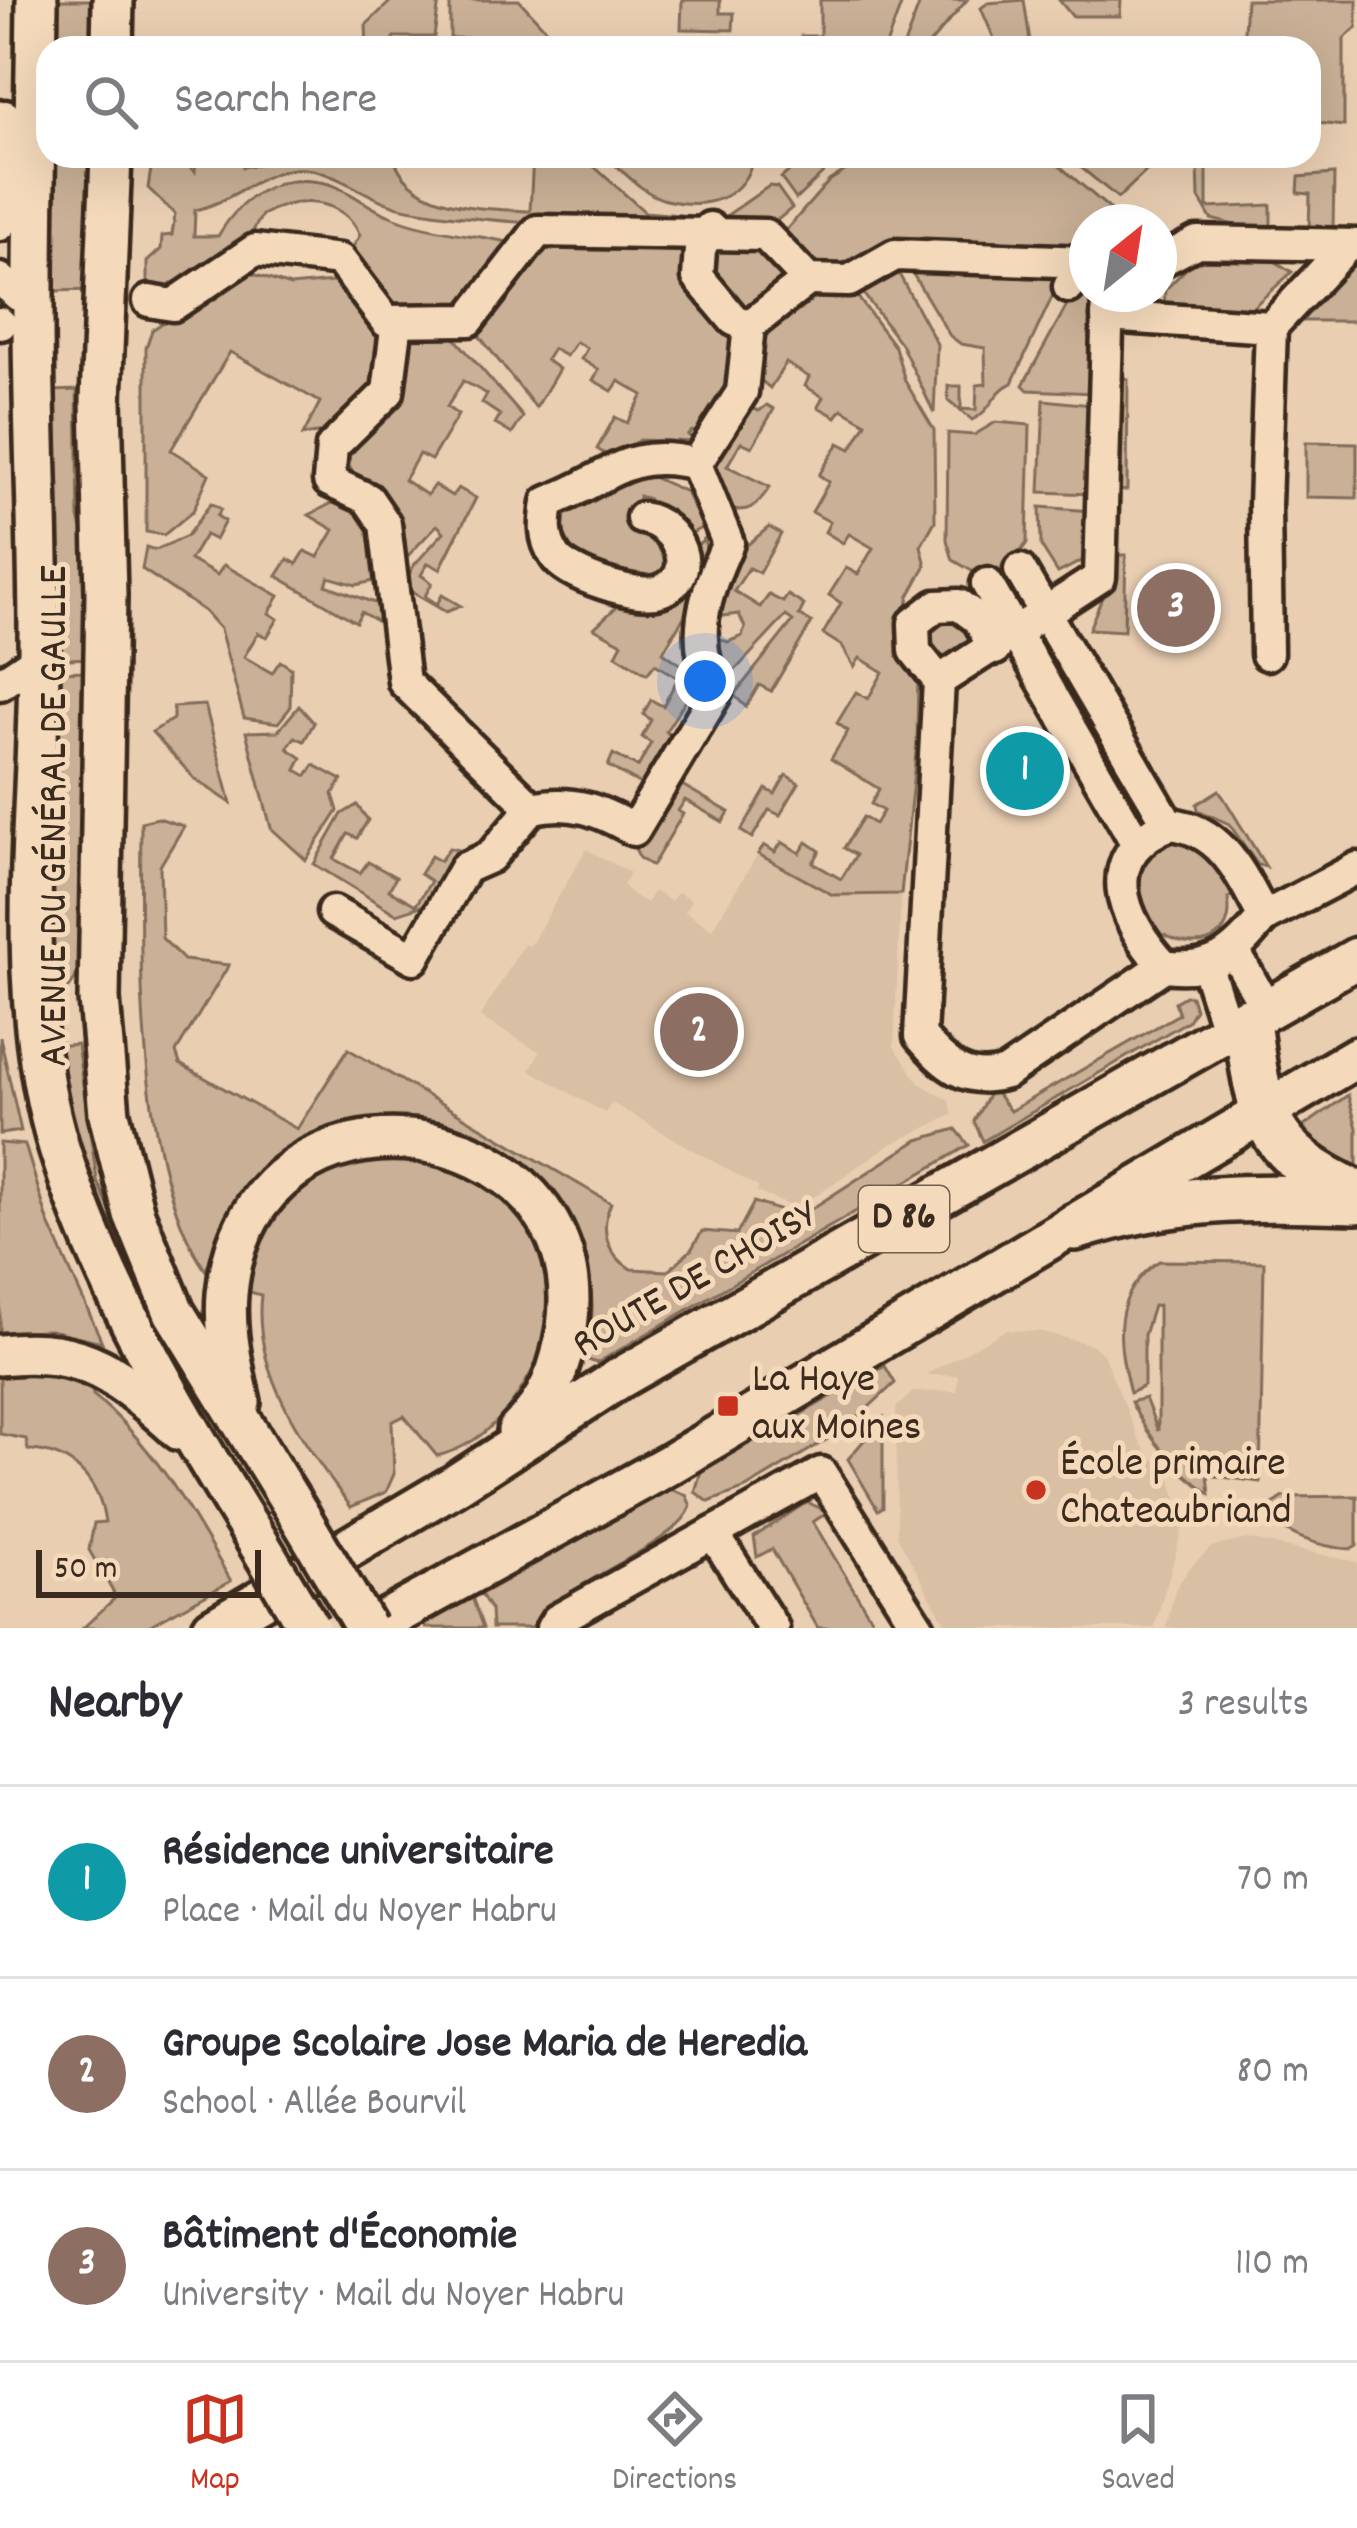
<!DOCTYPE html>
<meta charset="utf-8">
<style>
body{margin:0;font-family:Dekko,sans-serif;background:#f2f2f3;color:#2b2b33}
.compass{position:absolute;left:1069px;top:204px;width:108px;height:108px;border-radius:50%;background:#fff;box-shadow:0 12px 48px #0002;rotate:30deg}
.scale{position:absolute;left:36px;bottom:30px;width:225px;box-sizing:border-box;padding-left:12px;border:6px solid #3b2a1e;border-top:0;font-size:33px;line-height:42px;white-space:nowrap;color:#3b2a1e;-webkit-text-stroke:9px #f4d9bb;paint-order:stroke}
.you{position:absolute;left:705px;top:681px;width:42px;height:42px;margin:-30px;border:9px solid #fff;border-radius:50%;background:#1a73e8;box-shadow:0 0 0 18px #1a73e833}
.badge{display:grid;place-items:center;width:78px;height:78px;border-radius:50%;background:#c8321e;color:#fff;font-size:39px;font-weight:700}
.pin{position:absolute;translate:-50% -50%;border:6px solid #fff;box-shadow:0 3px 12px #0006}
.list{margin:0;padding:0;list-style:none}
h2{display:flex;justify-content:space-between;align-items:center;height:156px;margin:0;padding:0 48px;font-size:51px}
h2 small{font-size:39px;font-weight:400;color:#7c7c81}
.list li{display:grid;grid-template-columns:78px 1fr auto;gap:36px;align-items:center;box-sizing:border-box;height:192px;padding:0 48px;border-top:3px solid #e1e1e2}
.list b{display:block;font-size:45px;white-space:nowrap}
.list p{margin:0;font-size:39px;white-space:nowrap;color:#7c7c81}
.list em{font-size:39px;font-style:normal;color:#7c7c81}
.icon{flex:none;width:66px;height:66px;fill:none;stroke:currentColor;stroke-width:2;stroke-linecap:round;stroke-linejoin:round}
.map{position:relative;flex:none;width:1357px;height:1628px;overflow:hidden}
.search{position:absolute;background:#fff;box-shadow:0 12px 48px #0002;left:36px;right:36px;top:36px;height:132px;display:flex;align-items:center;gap:30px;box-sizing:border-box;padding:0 42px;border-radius:36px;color:#7c7c81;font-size:45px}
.sheet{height:732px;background:#fff}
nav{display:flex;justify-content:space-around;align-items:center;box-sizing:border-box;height:168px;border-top:3px solid #e1e1e2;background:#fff;font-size:33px;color:#7c7c81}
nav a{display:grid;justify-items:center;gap:6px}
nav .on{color:#c8321e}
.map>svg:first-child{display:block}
.built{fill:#d9bfa4}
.green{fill:#c9b096;stroke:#826d5a;stroke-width:3}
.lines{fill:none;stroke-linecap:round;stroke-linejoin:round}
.minor-casing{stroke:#3b2a1e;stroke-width:39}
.major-casing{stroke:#3b2a1e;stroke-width:48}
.highway-casing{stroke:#3b2a1e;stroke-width:54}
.minor{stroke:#f4d9bb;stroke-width:30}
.major{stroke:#f4d9bb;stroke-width:39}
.highway{stroke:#f4d9bb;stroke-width:45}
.major-bridge-casing{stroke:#3b2a1e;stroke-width:48;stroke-linecap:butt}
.major-bridge{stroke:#f4d9bb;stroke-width:39}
.poi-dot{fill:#c8321e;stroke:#f4d9bb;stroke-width:4.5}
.labels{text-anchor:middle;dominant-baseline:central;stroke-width:10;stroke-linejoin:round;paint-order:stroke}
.shield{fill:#f4d9bb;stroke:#725e4d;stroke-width:3}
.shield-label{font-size:39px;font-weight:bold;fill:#3b2a1e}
.street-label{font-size:42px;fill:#3b2a1e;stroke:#f4d9bb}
.poi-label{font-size:42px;fill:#3b2a1e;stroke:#f4d9bb;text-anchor:start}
</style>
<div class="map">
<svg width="1357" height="1628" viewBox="0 0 1357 1628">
<rect width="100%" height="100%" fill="#e9ceb2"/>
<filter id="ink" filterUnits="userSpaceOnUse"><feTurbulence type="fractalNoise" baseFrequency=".00833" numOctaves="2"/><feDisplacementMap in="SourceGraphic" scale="24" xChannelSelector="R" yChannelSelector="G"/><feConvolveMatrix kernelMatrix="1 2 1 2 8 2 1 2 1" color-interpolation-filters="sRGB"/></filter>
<g filter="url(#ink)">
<g class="built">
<path d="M 586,849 L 630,873 L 623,885 L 630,893 L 646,903 L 654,891 L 671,901 L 678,892 L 691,900 L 685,912 L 712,929 L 758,854 L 833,895 L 901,894 L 894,1046 L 919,1083 L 949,1100 L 953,1115 L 889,1145 L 812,1198 L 791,1206 L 757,1192 L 758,1187 L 612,1103 L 605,1113 L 530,1070 L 540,1052 L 480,1017 L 524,944 L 530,946 Z"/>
<path d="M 1006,1330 L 1042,1332 L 1093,1345 L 1103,1354 L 1142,1446 L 1170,1477 L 1184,1524 L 1154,1628 L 948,1628 L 897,1536 L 896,1408 L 913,1392 L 957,1391 L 958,1375 L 925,1375 Z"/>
<path d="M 1247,1539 L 1357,1562 L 1357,1628 L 1166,1628 L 1175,1590 L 1190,1567 L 1212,1547 Z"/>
</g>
<g class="green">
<path d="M 54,0 L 97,0 L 96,48 L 53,48 Z"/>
<path d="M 392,0 L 439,1 L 434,37 L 394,37 L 393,48 L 367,48 L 366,25 Z"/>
<path d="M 450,0 L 519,0 L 563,48 L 545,48 L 544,38 L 450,38 Z"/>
<path d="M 682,0 L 720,0 L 720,13 L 734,13 L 733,30 L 681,29 Z"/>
<path d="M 820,0 L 903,0 L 885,48 L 800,48 L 801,36 L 820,36 Z"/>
<path d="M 921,0 L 967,0 L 926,48 L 903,48 Z"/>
<path d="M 1024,0 L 1031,48 L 998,48 L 981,8 L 988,3 Z"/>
<path d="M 1059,0 L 1121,0 L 1120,16 L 1072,16 Z"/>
<path d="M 1246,0 L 1357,0 L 1357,27 L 1344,39 L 1344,126 L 1318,123 L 1309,116 L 1309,48 L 1243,48 Z"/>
<path d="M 52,156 L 95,156 L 94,290 L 51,291 Z"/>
<path d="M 153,156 L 176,156 L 195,172 L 196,156 L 241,156 L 243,167 L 302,156 L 393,156 C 411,211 484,208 530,211 L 533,156 L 582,156 L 645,212 L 703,217 L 703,228 C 604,227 506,226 408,209 C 373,203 341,173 305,169 C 267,165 233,203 195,210 L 194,236 L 218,236 C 242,195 280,171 329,184 C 349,190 368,207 388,215 C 424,231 469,234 508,242 C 504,296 428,337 383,302 C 369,291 358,270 348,255 L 360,235 C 342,196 296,196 262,215 L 245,245 L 169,296 L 147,282 L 147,262 L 161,249 L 162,236 L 172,235 L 175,214 L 148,188 Z"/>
<path d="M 605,156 L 754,156 C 744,199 708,210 666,200 C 644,195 622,170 605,156 Z"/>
<path d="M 807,156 L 841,156 L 796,199 L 781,178 Z"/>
<path d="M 868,156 L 1048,156 L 1125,222 L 1087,222 L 1087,255 L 1018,243 L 894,243 L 865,265 L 820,273 L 784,241 L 787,229 L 829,181 Z"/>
<path d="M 1067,156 L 1151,156 L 1157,161 L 1118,198 Z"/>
<path d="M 1198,165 L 1207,168 L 1207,208 L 1271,205 L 1271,229 L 1309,230 L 1310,194 L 1298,193 L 1299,177 L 1334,174 L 1333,232 L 1267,241 L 1246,228 L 1211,219 L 1199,198 Z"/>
<path d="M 769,186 L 777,187 L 792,208 L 768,228 L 716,223 Z"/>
<path d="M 550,245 L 690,245 L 745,330 L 735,378 L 703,436 L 692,431 L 688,435 L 696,442 L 640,440 L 600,464 L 605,454 L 597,449 L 615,417 L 627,423 L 643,395 L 619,381 L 612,391 L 593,380 L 599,370 L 581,359 L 587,348 L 576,342 L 566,356 L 553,349 L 546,360 L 559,369 L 536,408 L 473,328 L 535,251 Z"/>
<path d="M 747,246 L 775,258 L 793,278 L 751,312 L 739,311 L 707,276 L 711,249 Z"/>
<path d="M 1265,255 L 1292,272 L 1242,317 L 1164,307 L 1165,290 L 1198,257 Z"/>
<path d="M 1357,257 L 1357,321 L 1302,321 L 1301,306 Z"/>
<path d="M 905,261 L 1052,270 L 1061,278 L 1012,383 C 993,391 992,411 972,420 L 948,400 L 948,386 L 961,386 L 961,409 L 976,410 L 977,385 L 986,384 L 985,348 L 961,344 L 950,336 Z"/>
<path d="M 894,265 L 937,344 L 934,413 L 901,344 L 862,292 Z"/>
<path d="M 241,270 L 290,286 L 343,281 L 382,330 L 384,385 L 332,431 L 303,435 L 320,402 L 230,352 L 171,450 L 209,474 L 193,511 L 164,535 L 146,532 L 146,348 L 152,330 Z"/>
<path d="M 1077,287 L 1093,294 L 1093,393 L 1028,390 L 1023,385 Z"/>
<path d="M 854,292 L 895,347 L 905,381 L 934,430 L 935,521 L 921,546 L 926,565 L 909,596 L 901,636 L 918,668 L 917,743 L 901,894 L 833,895 L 758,854 L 764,845 L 775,852 L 782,842 L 800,853 L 807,842 L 820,851 L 813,863 L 841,879 L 856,855 L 844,848 L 863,817 L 875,824 L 883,811 L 871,804 L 879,789 L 831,759 L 848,731 L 837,723 L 856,692 L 868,699 L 883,672 L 860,658 L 854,667 L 842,646 L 823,634 L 841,603 L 829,595 L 846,568 L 858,574 L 873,548 L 849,534 L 843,543 L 825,532 L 830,522 L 812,512 L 829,482 L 819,475 L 839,443 L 851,449 L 866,423 L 842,409 L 836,417 L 818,407 L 823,397 L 805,386 L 809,377 L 786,363 L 770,388 L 752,373 L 756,333 L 801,294 Z"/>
<path d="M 447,329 L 523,417 L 512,434 L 495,424 L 500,415 L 482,403 L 487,394 L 463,381 L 447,407 L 458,415 L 431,460 L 419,454 L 404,480 L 427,495 L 434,485 L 452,496 L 458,488 L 476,498 L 440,569 L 428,563 L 421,575 L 432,583 L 425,596 L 437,604 L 442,595 L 461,606 L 446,612 L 403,587 L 414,565 L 444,532 L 437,525 L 403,561 L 344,457 L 409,332 Z"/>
<path d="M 1115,374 L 1128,379 L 1127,490 L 1113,492 Z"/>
<path d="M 77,390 L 79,518 L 92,566 L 91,658 L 48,660 L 50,391 Z"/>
<path d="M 1044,400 L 1092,405 L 1091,494 L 1040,492 Z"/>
<path d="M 767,405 L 774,409 L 752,447 L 741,442 L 727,466 L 770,487 C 757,506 750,513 727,509 L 712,464 L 749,407 L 759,411 Z"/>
<path d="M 996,422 L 1030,425 L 1027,543 L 1004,574 L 977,574 L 953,560 L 947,540 L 948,433 L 974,435 Z"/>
<path d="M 1306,442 L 1357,443 L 1357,498 L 1306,497 Z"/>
<path d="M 637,470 L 686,492 L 703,527 L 685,537 L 649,511 L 649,499 L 639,496 L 638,522 L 673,541 L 665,585 L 564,561 L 553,524 L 560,511 Z"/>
<path d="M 338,500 L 361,501 L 382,549 L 374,581 L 356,585 L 329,577 L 326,585 L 380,605 L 386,615 L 382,624 L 361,612 L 356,622 L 277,576 L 288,559 L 297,564 L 305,551 L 318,557 L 334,530 L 309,515 Z"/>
<path d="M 211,503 L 221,509 L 217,516 L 225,521 L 215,540 L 205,535 L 190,560 L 217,575 L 224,565 L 279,596 L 269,613 L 278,619 L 267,637 L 258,633 L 244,657 L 272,673 L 280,661 L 291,668 L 290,708 L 278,723 L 244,718 L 220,629 L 204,611 L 142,569 L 146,547 L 155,550 L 187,536 Z"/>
<path d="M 1040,507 L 1091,511 L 1089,557 L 1058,573 L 1041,546 Z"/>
<path d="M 769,527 L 781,534 L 759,573 L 749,568 L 734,591 L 760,607 L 769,595 L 783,602 L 788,595 L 804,605 L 799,615 L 812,622 L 771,691 L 759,685 L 746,707 L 734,695 L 793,621 L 786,616 L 726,680 L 708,633 L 728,642 L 742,636 L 745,628 L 739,614 L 717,617 L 730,559 Z"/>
<path d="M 704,539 C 715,576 681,620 663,652 L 700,678 L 666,731 L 674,740 L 646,787 L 608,766 L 613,754 L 638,767 L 651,743 L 642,737 L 651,720 L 643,714 L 651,700 L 663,706 L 678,678 L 655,664 L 647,674 L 616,655 L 622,643 L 594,628 L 625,599 L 633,601 Z"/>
<path d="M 1113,555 L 1126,555 L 1124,631 L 1089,629 L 1113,571 Z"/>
<path d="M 954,611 L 973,636 L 937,663 L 923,630 Z"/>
<path d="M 91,671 C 90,728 101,955 69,988 L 47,983 L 47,672 Z"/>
<path d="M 205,705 L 231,803 L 195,779 L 152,732 L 173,719 L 173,707 Z"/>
<path d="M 299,706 L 314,723 L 304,741 L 295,737 L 287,748 L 302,758 L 296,770 L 307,776 L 314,765 L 342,780 L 333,794 L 338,811 L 306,860 L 271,828 L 246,732 L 278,731 Z"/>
<path d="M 786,775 L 799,783 L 780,815 L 769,810 L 752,838 L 741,831 L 766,789 L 775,794 Z"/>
<path d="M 675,781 L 729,812 L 723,822 L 685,800 L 678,811 L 683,814 L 652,866 L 639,858 L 635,848 Z"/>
<path d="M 1219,790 L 1266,867 L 1258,865 L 1229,824 L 1198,810 L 1197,804 Z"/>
<path d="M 357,805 L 368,820 L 357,838 L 348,834 L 334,859 L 360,873 L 368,862 L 396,877 L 389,890 L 416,905 L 431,881 L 420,874 L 431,856 L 440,861 L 449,848 L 471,853 L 431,903 L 396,914 L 314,864 L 342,814 Z"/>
<path d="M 158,818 L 184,826 L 160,866 L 162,938 L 184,960 L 229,965 L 176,1052 L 180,1064 L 297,1129 L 348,1049 L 611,1203 C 599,1230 607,1254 631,1269 L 668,1271 L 691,1250 L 702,1231 L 737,1234 L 754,1202 L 787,1213 L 808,1211 L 918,1140 L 956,1129 L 969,1145 L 597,1363 L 585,1359 C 588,1341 593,1323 592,1304 C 586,1173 450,1082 328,1132 C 305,1142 273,1156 257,1174 C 231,1204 219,1235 206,1271 C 134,1168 140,945 141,822 Z"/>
<path d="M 1183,839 L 1201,845 L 1237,893 L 1228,898 C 1236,941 1198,953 1165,935 L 1156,939 L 1135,901 L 1140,859 L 1170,840 Z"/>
<path d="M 1185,996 L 1191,996 L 1195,1009 L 1188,1021 L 983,1141 L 974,1121 L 992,1088 L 1010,1111 L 1179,1014 L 1175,1002 Z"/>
<path d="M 0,1037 L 21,1131 L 0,1134 Z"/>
<path d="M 77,1044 L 97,1180 L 169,1346 L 166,1350 L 96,1212 L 68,1123 L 54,1046 Z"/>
<path d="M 1348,1095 L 1357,1128 L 1357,1177 L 1293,1134 Z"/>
<path d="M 0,1143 L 25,1145 L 48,1221 L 102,1342 L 50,1330 L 0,1332 Z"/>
<path d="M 431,1156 C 490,1177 540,1213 552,1280 C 556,1301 551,1326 550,1348 L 543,1348 C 521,1397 492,1442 437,1456 L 404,1416 L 392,1422 L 394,1474 L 386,1492 L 351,1507 C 303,1444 252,1371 261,1295 L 246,1291 C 253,1269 257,1238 269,1218 C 305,1159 370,1161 431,1156 Z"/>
<path d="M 1159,1261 L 1264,1262 L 1260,1482 L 1208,1475 L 1210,1494 C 1175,1469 1149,1440 1131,1402 L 1145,1398 L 1158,1431 L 1158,1305 L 1153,1306 L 1144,1335 L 1144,1386 L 1130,1393 C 1117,1341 1110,1295 1159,1261 Z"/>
<path d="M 885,1366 L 895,1383 L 846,1428 L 746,1488 L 709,1502 L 695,1492 L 701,1471 Z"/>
<path d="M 8,1369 L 91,1379 L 93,1395 C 156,1447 190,1511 231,1581 L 145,1628 L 83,1628 L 116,1597 L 89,1550 L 94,1523 L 105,1522 C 99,1480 71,1451 28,1450 L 26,1439 L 0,1434 L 0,1372 Z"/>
<path d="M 883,1418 L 883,1507 L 878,1510 L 848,1459 Z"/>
<path d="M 670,1489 L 686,1495 L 691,1506 C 677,1547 564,1580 531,1628 L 492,1628 L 491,1610 L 481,1594 Z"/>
<path d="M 1357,1496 L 1357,1546 L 1352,1549 C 1325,1548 1277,1536 1267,1508 L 1284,1497 Z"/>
<path d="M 807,1502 L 828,1512 L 813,1522 L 877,1628 L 818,1628 L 772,1549 L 757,1557 L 754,1537 Z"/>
<path d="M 472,1597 L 483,1628 L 426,1628 L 423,1623 Z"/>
</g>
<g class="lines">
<defs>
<g id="minor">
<path d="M 0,225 L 5,116"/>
<path d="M 710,228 L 700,249 L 698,277 L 734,320 L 749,326"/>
<path d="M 1159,262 L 1197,242 L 1357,245"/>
<path d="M 0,279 L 18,295"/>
<path d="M 1069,287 L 1083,259"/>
<path d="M 1108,294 L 1100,577 L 939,681 L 920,1036 C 945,1065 966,1085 1006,1073 L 1164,966"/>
<path d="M 149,301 L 173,305 L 255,250 L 340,260 L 386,321 L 469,320 L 538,231 L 765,235 L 808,280 L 849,281 L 895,255 L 1087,262"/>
<path d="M 1107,316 L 1271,327"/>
<path d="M 397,321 L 388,392 L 332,447 L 329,481 L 368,499 L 385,524 L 404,682 L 532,808"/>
<path d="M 0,323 L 1,324"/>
<path d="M 749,326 L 808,280"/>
<path d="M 642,518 C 677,523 703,575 660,591 C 639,599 566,575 555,556 C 543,538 545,523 548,502 C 609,480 626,446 696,464"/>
<path d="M 1020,570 L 1169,825"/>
<path d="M 987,584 L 1137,844"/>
<path d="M 1267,654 L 1265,505 L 1271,327 L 1348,245"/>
<path d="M 939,681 L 915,651 L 914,623 L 936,606 L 959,605 L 978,619 L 995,649"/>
<path d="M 0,684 L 28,665"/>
<path d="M 532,808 C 572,799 599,810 634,830 L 716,693 C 689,638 704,596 728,543 L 696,464 L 742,392 L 749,326"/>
<path d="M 1171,824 C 1223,830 1241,875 1264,917 C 1234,954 1213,973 1164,966 C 1120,919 1095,853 1171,824 Z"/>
<path d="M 333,912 L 414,958 L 465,868 L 490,857 L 532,808"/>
<path d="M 1264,917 L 1357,868"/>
<path d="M 1235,953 L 1267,1009"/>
<path d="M 1207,967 L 1228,1032"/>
<path d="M 713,1533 L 773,1628"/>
<path d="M 552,1628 L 557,1620 L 821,1473 L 919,1628"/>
</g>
<g id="major">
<path d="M 37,0 C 36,97 33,194 33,291 C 32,415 40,539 39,663 C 38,823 12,996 60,1151 C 103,1289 181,1418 256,1539"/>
<path d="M 112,48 L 113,0"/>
<path d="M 111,156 L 101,400 L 106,595 L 99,999 L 109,1114 L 134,1214 L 174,1312 L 299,1515"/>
<path d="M 0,1355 C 84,1345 121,1377 180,1430"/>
<path d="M 240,1402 C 232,1366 224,1331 227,1294 C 248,1059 598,1109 567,1327 C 561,1368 549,1402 518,1431"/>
<path d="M 213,1628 L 455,1485 L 620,1378 L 1357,958"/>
<path d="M 371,1628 L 670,1464 L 1357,1057"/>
</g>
<g id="highway">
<path d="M 1247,1021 C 1259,1115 1264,1152 1357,1194"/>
<path d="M 1075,1227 C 1178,1194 1251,1197 1357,1200"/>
</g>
</defs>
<use href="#minor" class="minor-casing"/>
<use href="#major" class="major-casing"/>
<use href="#highway" class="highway-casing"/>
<use href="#minor" class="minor"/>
<use href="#major" class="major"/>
<use href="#highway" class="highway"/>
<defs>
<g id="major-bridge">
<path d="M 299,1515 L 366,1628"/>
<path d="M 256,1539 L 309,1628"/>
</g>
</defs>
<use href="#major-bridge" class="major-bridge-casing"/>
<use href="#major-bridge" class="major-bridge"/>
</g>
</g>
<g class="poi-dot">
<rect x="716" y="1394" width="24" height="24" rx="6"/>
<circle cx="1036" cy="1490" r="12"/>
</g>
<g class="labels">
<rect class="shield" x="859" y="1186" width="90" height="66" rx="9"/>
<g class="shield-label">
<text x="904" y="1219">D 86</text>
</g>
<g class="street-label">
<text transform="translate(57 816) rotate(-90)">AVENUE DU GÉNÉRAL DE GAULLE</text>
<text transform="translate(696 1282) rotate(-30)">ROUTE DE CHOISY</text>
</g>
<g class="poi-label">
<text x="752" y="1382">La Haye<tspan x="752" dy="48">aux Moines</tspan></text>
<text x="1060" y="1466">École primaire<tspan x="1060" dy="48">Chateaubriand</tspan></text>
</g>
</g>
</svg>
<svg class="compass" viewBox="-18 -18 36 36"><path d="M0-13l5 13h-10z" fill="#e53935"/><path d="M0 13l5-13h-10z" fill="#7c7c81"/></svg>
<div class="scale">50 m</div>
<div class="you"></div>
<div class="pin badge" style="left:1025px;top:771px;background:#0f9aa8">1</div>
<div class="pin badge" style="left:699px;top:1032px;background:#8d6e63">2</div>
<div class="pin badge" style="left:1176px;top:608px;background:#8d6e63">3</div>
<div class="search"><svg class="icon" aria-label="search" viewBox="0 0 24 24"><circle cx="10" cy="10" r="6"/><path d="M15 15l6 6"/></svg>Search here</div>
</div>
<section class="sheet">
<h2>Nearby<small>3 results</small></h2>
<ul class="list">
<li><span class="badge" style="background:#0f9aa8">1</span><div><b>Résidence universitaire</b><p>Place · Mail du Noyer Habru</p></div><em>70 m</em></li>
<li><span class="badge" style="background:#8d6e63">2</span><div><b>Groupe Scolaire Jose Maria de Heredia</b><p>School · Allée Bourvil</p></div><em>80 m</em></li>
<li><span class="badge" style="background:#8d6e63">3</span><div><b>Bâtiment d'Économie</b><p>University · Mail du Noyer Habru</p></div><em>110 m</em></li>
</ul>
</section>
<nav>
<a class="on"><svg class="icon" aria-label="map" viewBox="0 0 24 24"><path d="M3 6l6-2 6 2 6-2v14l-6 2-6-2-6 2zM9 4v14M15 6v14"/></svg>Map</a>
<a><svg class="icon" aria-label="directions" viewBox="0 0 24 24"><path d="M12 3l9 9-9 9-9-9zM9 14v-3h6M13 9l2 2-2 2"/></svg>Directions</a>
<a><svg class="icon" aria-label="saved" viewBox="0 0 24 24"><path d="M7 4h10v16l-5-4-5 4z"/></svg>Saved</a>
</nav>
